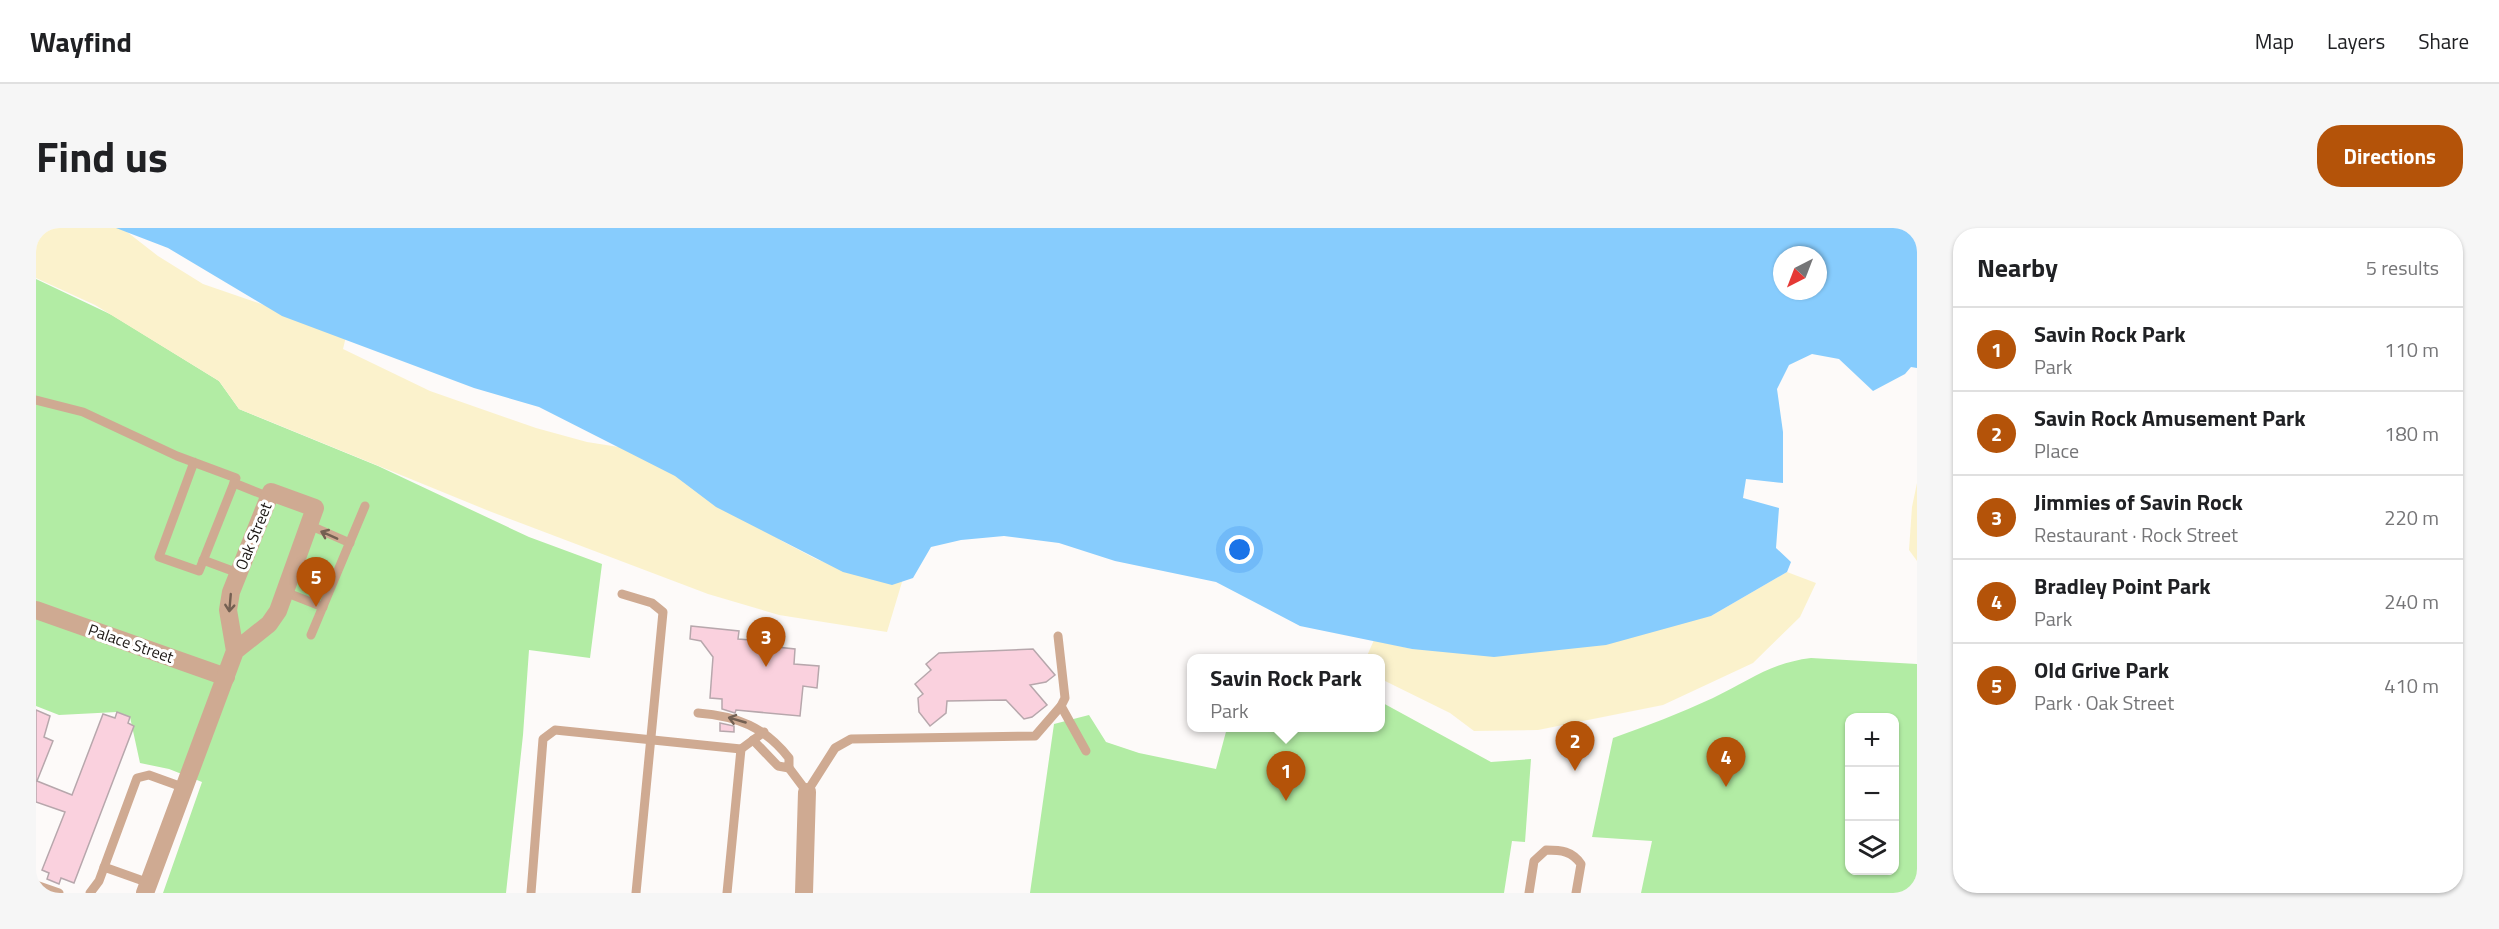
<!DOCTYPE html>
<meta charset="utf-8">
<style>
body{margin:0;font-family:"Titillium Web",sans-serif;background:#f6f6f6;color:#202124}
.controls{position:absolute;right:18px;bottom:18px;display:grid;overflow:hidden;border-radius:12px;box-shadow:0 2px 4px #0004}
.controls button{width:54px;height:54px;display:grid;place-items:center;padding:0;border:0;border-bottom:2px solid #e0e0e0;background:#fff;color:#202124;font:30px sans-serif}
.compass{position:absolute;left:1737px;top:18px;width:54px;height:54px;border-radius:50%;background:#fff;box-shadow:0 2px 4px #0004;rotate:222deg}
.you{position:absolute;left:1204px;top:322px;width:21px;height:21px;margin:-15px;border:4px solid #fff;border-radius:50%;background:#1a73e8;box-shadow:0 0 0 9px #1a73e833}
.badge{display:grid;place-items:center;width:39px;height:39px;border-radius:50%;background:#b45309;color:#fff;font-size:20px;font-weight:700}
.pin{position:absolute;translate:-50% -50px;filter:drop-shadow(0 2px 3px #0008)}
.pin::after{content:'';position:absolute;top:32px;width:21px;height:18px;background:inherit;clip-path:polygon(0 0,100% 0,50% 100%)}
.popup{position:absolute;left:1151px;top:426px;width:198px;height:78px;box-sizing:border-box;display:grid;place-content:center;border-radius:12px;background:#fff;filter:drop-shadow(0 2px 4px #0005);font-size:20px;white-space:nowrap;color:#757577}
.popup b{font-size:22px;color:#202124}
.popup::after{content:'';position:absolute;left:50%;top:100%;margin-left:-12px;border:12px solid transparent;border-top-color:#fff}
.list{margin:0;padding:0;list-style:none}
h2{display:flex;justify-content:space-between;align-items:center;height:78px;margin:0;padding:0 24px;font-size:26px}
h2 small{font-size:20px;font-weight:400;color:#757577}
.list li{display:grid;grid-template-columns:39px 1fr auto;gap:18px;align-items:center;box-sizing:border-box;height:84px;padding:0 24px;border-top:2px solid #e0e0e0}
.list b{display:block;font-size:22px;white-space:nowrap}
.list p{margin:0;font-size:20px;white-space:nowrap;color:#757577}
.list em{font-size:20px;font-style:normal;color:#757577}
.icon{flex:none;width:33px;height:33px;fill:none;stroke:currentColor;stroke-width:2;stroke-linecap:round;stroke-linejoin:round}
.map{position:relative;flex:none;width:1881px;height:665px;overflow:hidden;border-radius:24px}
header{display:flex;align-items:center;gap:36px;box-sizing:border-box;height:84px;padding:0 30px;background:#fff;border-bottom:2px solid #e0e0e0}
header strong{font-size:28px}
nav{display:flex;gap:33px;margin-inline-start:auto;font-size:21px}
.intro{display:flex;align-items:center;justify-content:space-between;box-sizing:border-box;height:144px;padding:0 36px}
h1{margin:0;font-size:42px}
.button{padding:15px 27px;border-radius:24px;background:#b45309;color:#fff;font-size:21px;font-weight:700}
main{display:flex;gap:36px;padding:0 36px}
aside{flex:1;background:#fff;border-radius:24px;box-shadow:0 2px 4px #0004}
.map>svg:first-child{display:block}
.green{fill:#b2eca4;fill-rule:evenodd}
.sand{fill:#fbf2cc}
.water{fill:#87ccfd;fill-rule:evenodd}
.building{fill:#fad1de;stroke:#b7a7ac;stroke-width:1.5}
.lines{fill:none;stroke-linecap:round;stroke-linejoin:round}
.lane{stroke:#cfaa92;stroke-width:9}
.street{stroke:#cfaa92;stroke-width:18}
.oneway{stroke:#746052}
.labels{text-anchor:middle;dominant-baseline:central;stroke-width:6;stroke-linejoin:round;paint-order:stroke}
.street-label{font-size:16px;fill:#1a1512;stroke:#fff}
</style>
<header>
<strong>Wayfind</strong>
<nav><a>Map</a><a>Layers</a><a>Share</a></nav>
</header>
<div class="intro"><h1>Find us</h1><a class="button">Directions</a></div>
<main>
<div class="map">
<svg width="1881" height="665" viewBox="0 0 1881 665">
<rect width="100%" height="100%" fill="#fdfaf9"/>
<g class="green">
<path d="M 0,51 L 76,87 L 183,153 L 203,181 L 342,238 L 493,309 L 566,336 L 554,430 L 493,422 L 487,507 L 470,665 L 127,665 L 166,554 L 133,541 L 104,535 L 94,489 L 81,484 L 23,487 L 0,478 Z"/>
<path d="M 1775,430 L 1881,436 L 1881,665 L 1605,665 L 1616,613 L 1556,609 L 1577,510 C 1611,498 1644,485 1677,470 C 1713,453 1734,435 1775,430 ZM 1814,490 L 1858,490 L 1858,642 L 1814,642 Z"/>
<path d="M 1345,474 L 1455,534 L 1495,531 L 1489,614 L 1476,613 L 1468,665 L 994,665 L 1018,496 L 1053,487 L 1070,514 L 1103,525 L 1180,541 L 1191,500 L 1344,500 Z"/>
</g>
<g class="sand">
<path d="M 0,0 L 86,0 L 122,28 L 167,56 L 257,87 L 312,100 L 307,121 L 394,163 L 500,200 L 551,214 L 608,223 L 746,313 L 780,331 L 796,337 L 869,344 L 851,404 L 743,387 L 672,366 L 453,283 L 203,181 L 183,153 L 59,77 L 0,50 Z"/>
<path d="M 1881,255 L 1881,333 L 1873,322 L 1876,279 Z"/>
<path d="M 1751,344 L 1780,355 L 1764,389 L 1717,435 L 1627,477 L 1502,502 L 1438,503 L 1414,485 L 1345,451 L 1344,430 L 1330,430 L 1338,412 L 1376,421 L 1675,388 Z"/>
</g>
<path class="water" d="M 80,0 L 1881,0 L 1881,140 L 1875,139 L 1869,146 L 1837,163 L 1803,131 L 1776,126 L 1753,137 L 1741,161 L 1747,204 L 1747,255 L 1710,251 L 1707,270 L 1743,280 L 1740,320 L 1755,334 L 1751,344 L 1675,388 L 1570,417 L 1458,429 L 1376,421 L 1264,398 L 1180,354 L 1079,333 L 1023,315 L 968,308 L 925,312 L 895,319 L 877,350 L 856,357 L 807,344 L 680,279 L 639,248 L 503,179 L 438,160 L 246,88 L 132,20 ZM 1746,27 L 1782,27 L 1782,63 L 1746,63 Z"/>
<g class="building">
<path d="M 655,398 L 703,403 L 702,411 L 742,414 L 741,419 L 759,421 L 758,436 L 783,438 L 781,460 L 767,458 L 764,488 L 700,482 L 699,485 L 686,481 L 686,471 L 674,470 L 677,429 L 665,413 L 654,411 Z"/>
<path d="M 997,421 L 1019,447 L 1010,454 L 994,457 L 1011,477 L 996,489 L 988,491 L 970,472 L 911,473 L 910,485 L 894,498 L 883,484 L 882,470 L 887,466 L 879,456 L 895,442 L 890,436 L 903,425 Z"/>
<path d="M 0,482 L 14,488 L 8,509 L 17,513 L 1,553 L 36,567 L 67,486 L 79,490 L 81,484 L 94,489 L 92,495 L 98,498 L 38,655 L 25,650 L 23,656 L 11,651 L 13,645 L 6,642 L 29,584 L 0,574 Z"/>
<path d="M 684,495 L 698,498 L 698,504 L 684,503 Z"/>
</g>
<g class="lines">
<g class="lane">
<path d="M 0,172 L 47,184 L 141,228 L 200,250 L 163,343 L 123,329 L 158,234"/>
<path d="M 198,255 L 233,269"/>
<path d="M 273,297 L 314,315"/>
<path d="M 167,332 L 202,345"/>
<path d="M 249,364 L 287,379"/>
<path d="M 586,366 L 616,375 L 627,384 L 600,665"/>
<path d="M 275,407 L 329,278"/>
<path d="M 1025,478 L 1050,523"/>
<path d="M 662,485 C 701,488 729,499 753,530 L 753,540 L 742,538 L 717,512"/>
<path d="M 753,540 L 771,564 L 799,520 L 815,511 L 999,508 L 1025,478 L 1029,470 L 1022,408"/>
<path d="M 68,639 L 113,655"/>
<path d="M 0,657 L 23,665"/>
<path d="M 54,665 L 63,653 L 101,550 L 113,547 L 149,560"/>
<path d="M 495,665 L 507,511 L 519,502 L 705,521 L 728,504"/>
<path d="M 691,665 L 705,521"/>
<path d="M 1493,665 L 1498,633 L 1510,622 C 1525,622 1536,623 1545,636 L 1540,665"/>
</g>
<g class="street">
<path d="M 0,382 L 190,449"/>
<path d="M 109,665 L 199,423 L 192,382 L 195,364 L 235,264 L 279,280 L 242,383 L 233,396 L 199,423"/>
<path d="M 768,665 L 771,564"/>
</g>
</g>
<defs><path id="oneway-shaft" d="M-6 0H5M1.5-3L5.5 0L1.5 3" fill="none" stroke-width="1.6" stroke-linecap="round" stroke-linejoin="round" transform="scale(1.5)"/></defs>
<g class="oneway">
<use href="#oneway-shaft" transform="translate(293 307) rotate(-156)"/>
<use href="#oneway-shaft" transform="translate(194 375) rotate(95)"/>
<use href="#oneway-shaft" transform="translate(701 492) rotate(-164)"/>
</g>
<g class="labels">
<g class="street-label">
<text transform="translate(217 308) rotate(-68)">Oak Street</text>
<text transform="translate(95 415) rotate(19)">Palace Street</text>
</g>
</g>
</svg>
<div class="controls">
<button>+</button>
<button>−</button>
<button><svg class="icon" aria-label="layers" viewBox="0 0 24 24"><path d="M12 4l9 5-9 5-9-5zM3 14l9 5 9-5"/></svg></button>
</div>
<svg class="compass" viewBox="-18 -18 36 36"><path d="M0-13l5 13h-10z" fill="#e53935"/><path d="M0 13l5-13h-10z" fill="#757577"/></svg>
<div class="you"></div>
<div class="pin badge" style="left:1250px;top:573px">1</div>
<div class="popup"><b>Savin Rock Park</b>Park</div>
<div class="pin badge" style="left:1539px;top:543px">2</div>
<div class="pin badge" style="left:730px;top:439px">3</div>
<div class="pin badge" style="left:1690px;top:559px">4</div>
<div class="pin badge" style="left:280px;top:379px">5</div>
</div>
<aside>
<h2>Nearby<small>5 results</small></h2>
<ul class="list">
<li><span class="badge">1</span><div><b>Savin Rock Park</b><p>Park</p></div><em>110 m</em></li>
<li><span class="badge">2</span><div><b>Savin Rock Amusement Park</b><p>Place</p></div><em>180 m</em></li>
<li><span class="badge">3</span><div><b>Jimmies of Savin Rock</b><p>Restaurant · Rock Street</p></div><em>220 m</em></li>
<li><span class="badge">4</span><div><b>Bradley Point Park</b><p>Park</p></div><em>240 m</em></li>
<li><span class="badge">5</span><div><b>Old Grive Park</b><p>Park · Oak Street</p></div><em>410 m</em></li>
</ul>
</aside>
</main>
